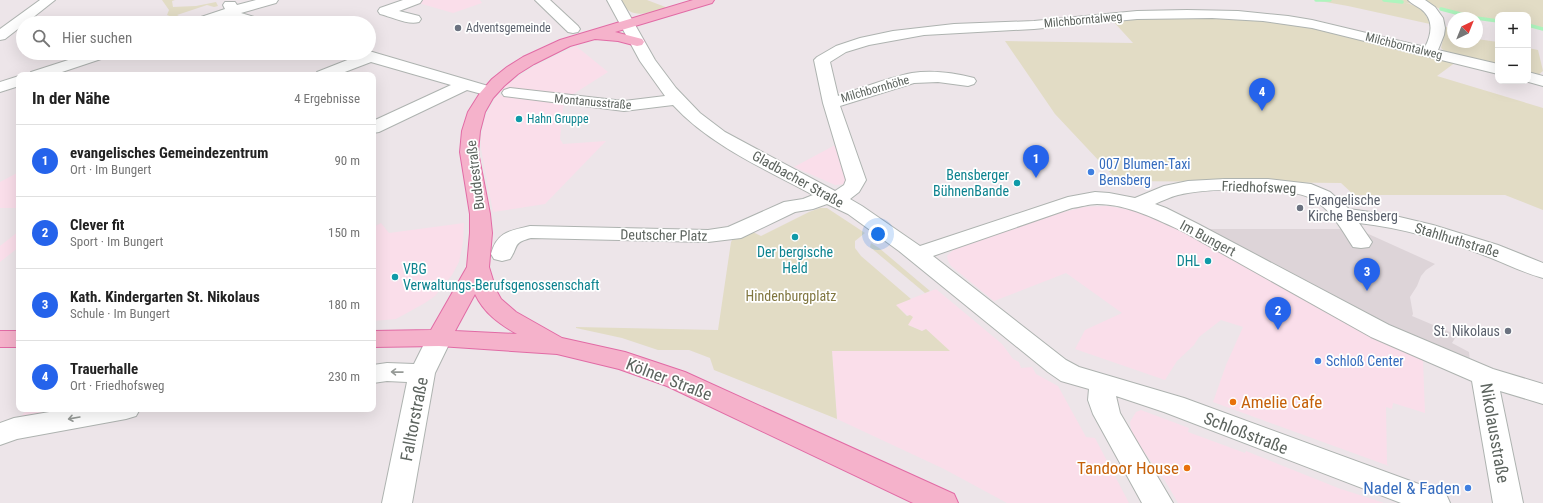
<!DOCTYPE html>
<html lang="de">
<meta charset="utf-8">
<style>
body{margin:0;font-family:"Roboto Condensed",sans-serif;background:#f6f6f6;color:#222}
.controls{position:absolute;right:12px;top:12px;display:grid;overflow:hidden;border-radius:8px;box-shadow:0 4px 16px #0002}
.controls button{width:36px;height:36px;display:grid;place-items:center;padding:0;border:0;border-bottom:1px solid #e0e0e0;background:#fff;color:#222;font:20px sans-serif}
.compass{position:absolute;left:1447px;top:12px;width:36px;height:36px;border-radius:50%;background:#fff;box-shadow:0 4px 16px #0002;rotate:43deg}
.you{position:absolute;left:878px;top:234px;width:14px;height:14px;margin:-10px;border:3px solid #fff;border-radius:50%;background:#1a73e8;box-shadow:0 0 0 6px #1a73e833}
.badge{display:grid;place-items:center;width:26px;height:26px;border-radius:50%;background:#2563eb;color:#fff;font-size:13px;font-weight:700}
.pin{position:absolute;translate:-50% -33px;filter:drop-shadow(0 1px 2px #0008)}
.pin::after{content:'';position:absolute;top:21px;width:14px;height:12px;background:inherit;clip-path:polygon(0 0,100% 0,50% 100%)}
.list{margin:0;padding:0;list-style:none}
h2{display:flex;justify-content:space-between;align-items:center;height:52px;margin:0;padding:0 16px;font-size:17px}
h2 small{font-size:13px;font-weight:400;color:#767676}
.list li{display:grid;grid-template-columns:26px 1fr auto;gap:12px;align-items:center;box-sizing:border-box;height:72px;padding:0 16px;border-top:1px solid #e0e0e0}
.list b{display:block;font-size:15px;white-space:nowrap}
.list p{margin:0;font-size:13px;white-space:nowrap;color:#767676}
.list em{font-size:13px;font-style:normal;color:#767676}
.icon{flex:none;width:22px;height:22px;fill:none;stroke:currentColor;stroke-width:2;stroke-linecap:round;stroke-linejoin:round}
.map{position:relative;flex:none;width:1543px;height:503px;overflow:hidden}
.search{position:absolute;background:#fff;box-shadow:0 4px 16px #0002;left:16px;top:16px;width:360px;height:44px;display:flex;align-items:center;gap:10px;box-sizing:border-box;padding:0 14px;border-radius:22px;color:#767676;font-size:15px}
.panel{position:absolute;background:#fff;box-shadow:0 4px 16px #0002;left:16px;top:72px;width:360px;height:340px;border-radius:8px}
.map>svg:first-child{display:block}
.commercial{fill:#fadeea}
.education{fill:#ddd4d8}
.green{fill:#e2dcc5}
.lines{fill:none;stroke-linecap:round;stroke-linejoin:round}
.stream{stroke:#aef5be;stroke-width:3.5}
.minor-casing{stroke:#aeb3b0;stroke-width:2}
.major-casing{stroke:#e16ba5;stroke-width:2}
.minor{fill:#fff;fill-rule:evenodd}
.major{fill:#f5b2cb;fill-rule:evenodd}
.oneway{stroke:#969a97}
.worship-dot{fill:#6b7280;stroke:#fff;stroke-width:1.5}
.culture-dot{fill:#0f9aa8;stroke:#fff;stroke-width:1.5}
.shop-dot{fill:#3f7fe0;stroke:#fff;stroke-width:1.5}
.food-dot{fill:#e8710a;stroke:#fff;stroke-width:1.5}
.labels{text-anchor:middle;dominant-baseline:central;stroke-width:3.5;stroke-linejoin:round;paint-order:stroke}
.far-street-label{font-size:12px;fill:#5d645f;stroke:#fff}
.far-worship-label{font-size:12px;fill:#5b616d;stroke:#fff;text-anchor:start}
.far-culture-label{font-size:12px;fill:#0d838f;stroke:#fff;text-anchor:start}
.shop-label{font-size:14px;fill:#366cbe;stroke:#fff;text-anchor:start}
.street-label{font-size:14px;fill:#5d645f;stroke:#fff}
.culture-label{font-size:14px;fill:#0d838f;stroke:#fff;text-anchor:end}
.worship-label{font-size:14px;fill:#5b616d;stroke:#fff;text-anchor:start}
.park-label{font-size:14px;fill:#80763f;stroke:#fff}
.near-street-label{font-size:17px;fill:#5d645f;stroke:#fff}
.near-food-label{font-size:17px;fill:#c56008;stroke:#fff;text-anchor:start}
.near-shop-label{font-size:17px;fill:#366cbe;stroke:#fff;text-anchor:end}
</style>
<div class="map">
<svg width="1543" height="503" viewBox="0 0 1543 503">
<rect width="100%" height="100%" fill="#ede5e9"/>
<g class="commercial">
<path d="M 420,0 L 480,0 L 482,3 L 453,13 L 415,2 Z"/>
<path d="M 576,46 L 608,72 L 567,98 L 500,91 L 512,81 L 535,66 Z"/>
<path d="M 497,95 L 564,101 L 560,139 L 563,144 L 606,141 L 545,204 L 493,212 L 481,149 L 481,137 L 485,118 Z"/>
<path d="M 837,144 L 849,179 L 847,184 L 835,185 L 794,167 Z"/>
<path d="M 19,172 L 19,208 L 0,208 L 0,182 Z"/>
<path d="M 1107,206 L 1132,210 L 1169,223 L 1423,361 L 1425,413 L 1393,403 L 1392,409 L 1386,407 L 1387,464 L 1389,466 L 1213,402 L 1226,365 L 1243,327 L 1221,320 L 1199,337 L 1194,345 L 1177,361 L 1165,380 L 1075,349 L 1085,330 L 1122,313 L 1066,273 L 994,301 L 951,266 L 948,261 L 947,256 L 953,250 L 1052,215 L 1084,207 Z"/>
<path d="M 381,223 L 389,233 L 464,223 L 463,243 L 459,262 L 452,275 L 435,296 L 425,303 L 396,319 L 373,321 L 373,227 Z"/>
<path d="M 19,231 L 19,247 L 0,262 L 0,246 Z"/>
<path d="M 936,289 L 1002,344 L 1013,359 L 1019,362 L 1021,368 L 1032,367 L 1036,374 L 1058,386 L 1086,437 L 1095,438 L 1129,503 L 1007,503 L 944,469 L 837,419 L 832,351 L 949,351 L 926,329 L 922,331 L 908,325 L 908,316 L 895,305 Z"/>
<path d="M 28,409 L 99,409 L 12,425 Z"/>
<path d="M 1141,410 L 1189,428 L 1188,432 L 1245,453 L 1246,451 L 1338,488 L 1384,503 L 1178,503 L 1164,479 L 1137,442 L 1131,430 L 1130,422 L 1136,412 Z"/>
</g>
<path class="education" d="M 1353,227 L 1435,264 L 1426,270 L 1421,276 L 1417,286 L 1410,297 L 1413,314 L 1412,316 L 1457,335 L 1452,343 L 1469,352 L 1470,361 L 1396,329 L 1206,229 L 1343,229 Z"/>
<g class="green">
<path d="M 162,0 L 175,0 L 172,1 L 173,7 L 196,6 L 216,2 L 218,6 L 214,7 L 207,5 L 177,15 L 181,17 L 175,18 L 167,15 L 169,10 Z"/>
<path d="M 622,0 L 647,0 L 668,8 C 652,12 628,22 622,0 Z"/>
<path d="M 1314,0 L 1408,0 L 1415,4 L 1389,1 C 1408,3 1423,3 1430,24 L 1348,6 Z"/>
<path d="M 1421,0 L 1543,0 L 1543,29 L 1528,27 L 1528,15 L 1498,15 L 1498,22 C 1471,18 1445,14 1421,0 Z"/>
<path d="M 1220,17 L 1291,22 L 1456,62 L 1437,76 L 1543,108 L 1543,210 L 1505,195 L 1354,195 L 1341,183 L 1123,181 L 1116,179 L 1055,114 L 1005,41 L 1133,43 L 1112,20 Z"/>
<path d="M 1446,27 L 1453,29 L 1453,42 L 1477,42 L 1477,39 L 1498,42 L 1498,66 L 1445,52 L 1441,48 Z"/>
<path d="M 1528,48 L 1538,50 L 1543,71 L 1537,76 L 1528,74 Z"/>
<path d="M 820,208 L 827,208 L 865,233 L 855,241 L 855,248 L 861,256 L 911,299 L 896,305 L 907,316 L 910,315 L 913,317 L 908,325 L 922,331 L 926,329 L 950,351 L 832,351 L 837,419 L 714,370 L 710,358 L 689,350 L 658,350 L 622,338 L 576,328 L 576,327 L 718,330 L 731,242 L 734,237 L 749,230 L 761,236 L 809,212 Z"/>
<path d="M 871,243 L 879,248 L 930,291 L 925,293 L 870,247 Z"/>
</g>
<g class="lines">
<g class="stream">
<path d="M 1316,0 L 1330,0"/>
<path d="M 1384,0 L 1402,2"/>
<path d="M 1441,9 L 1476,18 L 1498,21"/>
<path d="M 1528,25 L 1543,29"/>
</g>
<defs>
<g id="minor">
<path d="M 40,0 L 55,0 L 26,23 L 23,23 L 23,25 L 5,39 L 0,40 L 0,29 Z"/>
<path d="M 256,0 L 278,0 L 276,3 L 241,13 L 264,20 L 266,23 C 255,23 237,26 229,16 L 210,23 L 190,23 L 192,20 L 225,9 L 223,5 L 225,2 L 235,2 L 237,5 Z"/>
<path d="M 403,0 L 422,0 L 420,3 L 399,11 L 419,16 L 421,19 L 419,22 C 407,25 392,17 380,14 L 378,11 L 380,8 Z"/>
<path d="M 535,0 L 550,0 L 578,26 L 580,29 L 578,32 L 573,33 L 568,32 Z"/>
<path d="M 607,0 L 621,0 L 655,60 L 676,88 L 700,113 L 725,132 L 835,191 L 844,185 L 846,180 L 823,103 L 814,60 L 817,57 L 836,46 L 860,38 L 893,31 L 954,24 L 1034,21 L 1137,11 L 1187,10 L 1238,11 L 1288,16 L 1312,20 L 1425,47 C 1432,34 1434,19 1421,9 C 1417,6 1412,4 1408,0 L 1425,0 L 1435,7 L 1443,18 L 1445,28 L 1444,35 L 1438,50 L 1498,64 L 1498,74 L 1312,28 L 1263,21 L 1212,18 L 1137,19 L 1034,29 L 924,35 L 869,45 L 846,52 L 830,62 L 838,96 C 862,88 887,78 912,73 C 932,70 955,73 974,78 L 976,81 L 974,84 L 968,86 L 938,82 L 914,83 L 840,106 L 866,180 L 859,192 L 850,199 L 862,206 L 920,246 L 1068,197 L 1095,192 L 1109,193 L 1135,198 L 1164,186 L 1188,181 L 1225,179 L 1268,179 L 1311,184 L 1330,192 L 1349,209 L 1391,215 L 1433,225 L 1498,245 L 1543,263 L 1543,278 C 1524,273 1505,263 1486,256 C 1445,240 1402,228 1359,223 L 1372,242 L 1369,247 L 1361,248 L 1353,247 C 1342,230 1332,211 1314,200 C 1291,185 1205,188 1178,195 C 1170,197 1162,201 1155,204 L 1166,208 L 1198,224 L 1389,325 L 1493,369 L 1543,384 L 1543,404 L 1500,391 L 1523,503 L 1493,503 L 1472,381 L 1371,337 L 1184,232 C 1156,219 1128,204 1097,204 C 1089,204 1080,207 1072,208 L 933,256 L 1066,360 L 1079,367 L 1184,398 L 1446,494 L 1450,503 L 1401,503 L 1164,412 L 1116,396 L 1120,413 L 1173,503 L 1142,503 L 1093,414 L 1088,400 L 1089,389 L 1061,381 L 1048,372 L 899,251 L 848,214 L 827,204 L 813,209 L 795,212 L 741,238 L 708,242 L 531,238 C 512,243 519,246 510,259 L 502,261 L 494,259 L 491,254 C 497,232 509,231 530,226 L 708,230 L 728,227 L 784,202 L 803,199 L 813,195 C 765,169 711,146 673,105 L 624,111 L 504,96 L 502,93 L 504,90 L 510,88 L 624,101 L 665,96 L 640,61 Z"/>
<path d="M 369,51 L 495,88 L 497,91 L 495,94 L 489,96 L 467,90 L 379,132 L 373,133 L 373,121 L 451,85 L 371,62 L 337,75 L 315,75 L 317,72 L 355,57 L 351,53 L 369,53 Z"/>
<path d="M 90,53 L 112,53 L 110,56 L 53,75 L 29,75 L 31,72 Z"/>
<path d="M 1528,72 L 1543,76 L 1543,86 L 1525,81 L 1528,81 Z"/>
<path d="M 19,76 L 19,86 L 0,92 L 0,82 Z"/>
<path d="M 439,330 L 448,332 L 452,338 L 435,373 L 412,503 L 382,503 L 407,382 L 387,381 L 373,383 L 373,365 L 387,363 L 414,364 L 430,332 Z"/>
<path d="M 67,409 L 140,409 L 136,416 L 126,419 L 17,439 L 0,445 L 0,423 L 14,418 Z"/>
</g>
<g id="major">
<path d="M 693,0 L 714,0 L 712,3 L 615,32 L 642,39 L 644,42 L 642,45 L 637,46 L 618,41 L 595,39 L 570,46 L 534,64 L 518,74 L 504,86 L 493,98 L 485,112 L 480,131 L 478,152 L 490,214 L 492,233 L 489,267 L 496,290 L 501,299 L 516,312 L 562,338 L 625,352 L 685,372 L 954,494 L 958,503 L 913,503 L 667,386 L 619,369 L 557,354 L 439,346 L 373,347 L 373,331 L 431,330 L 467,267 L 470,233 L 470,214 L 460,152 L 462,131 L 468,112 L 480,93 L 492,79 L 507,67 L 523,57 L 560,40 ZM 475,294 C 484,313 499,324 517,334 L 455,331 Z"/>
<rect x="0" y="331" width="19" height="16"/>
</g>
</defs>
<use href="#minor" class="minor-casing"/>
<use href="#major" class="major-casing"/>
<use href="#minor" class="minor"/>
<use href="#major" class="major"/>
</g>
<defs><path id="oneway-shaft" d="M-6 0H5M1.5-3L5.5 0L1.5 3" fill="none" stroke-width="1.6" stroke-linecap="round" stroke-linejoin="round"/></defs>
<g class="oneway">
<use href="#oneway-shaft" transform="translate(397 372) rotate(-179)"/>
<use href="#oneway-shaft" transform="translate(74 418) rotate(170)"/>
</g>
<g class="worship-dot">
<circle cx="458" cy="28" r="4"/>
<circle cx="1300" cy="208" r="4"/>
<circle cx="1508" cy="331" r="4"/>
</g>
<g class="culture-dot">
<circle cx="519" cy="119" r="4"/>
<circle cx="1017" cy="183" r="4"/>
<circle cx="795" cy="237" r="4"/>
<circle cx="1208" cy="261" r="4"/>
<circle cx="395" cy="277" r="4"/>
</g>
<g class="shop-dot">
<circle cx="1091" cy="172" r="4"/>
<circle cx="1318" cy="361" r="4"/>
<circle cx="1468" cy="488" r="4"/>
</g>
<g class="food-dot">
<circle cx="1233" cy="402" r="4"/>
<circle cx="1187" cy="468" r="4"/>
</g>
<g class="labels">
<g class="far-street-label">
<text transform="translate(1083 20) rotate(-5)">Milchborntalweg</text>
<text transform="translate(1404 46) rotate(14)">Milchborntalweg</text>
<text transform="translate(875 89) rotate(-16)">Milchbornhöhe</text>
<text transform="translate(593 102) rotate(5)">Montanusstraße</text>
</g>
<g class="far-worship-label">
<text x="466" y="28">Adventsgemeinde</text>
</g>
<g class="far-culture-label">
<text x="527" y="119">Hahn Gruppe</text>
</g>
<g class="shop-label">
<text x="1099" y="164">007 Blumen-Taxi<tspan x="1099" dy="16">Bensberg</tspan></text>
<text x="1326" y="361">Schloß Center</text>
</g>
<g class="street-label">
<text transform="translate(475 175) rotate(-97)">Buddestraße</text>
<text transform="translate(798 179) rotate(29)">Gladbacher Straße</text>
<text transform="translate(1259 187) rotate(2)">Friedhofsweg</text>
<text transform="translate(664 235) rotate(1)">Deutscher Platz</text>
<text transform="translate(1208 238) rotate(28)">Im Bungert</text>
<text transform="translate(1457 240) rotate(17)">Stahlhuthstraße</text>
</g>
<g class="culture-label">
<text x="1009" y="175">Bensberger<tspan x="1009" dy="16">BühnenBande</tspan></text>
<text x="795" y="252" text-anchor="middle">Der bergische<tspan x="795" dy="16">Held</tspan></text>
<text x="1200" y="261">DHL</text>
<text x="403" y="269" text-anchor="start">VBG<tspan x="403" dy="16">Verwaltungs-Berufsgenossenschaft</tspan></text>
</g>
<g class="worship-label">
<text x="1308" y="200">Evangelische<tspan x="1308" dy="16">Kirche Bensberg</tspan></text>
<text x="1500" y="331" text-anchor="end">St. Nikolaus</text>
</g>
<g class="park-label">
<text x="791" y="296">Hindenburgplatz</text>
</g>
<g class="near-street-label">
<text transform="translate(669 379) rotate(21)">Kölner Straße</text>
<text transform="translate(414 419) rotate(-79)">Falltorstraße</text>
<text transform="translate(1246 433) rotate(21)">Schloßstraße</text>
<text transform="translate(1495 433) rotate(80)">Nikolausstraße</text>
</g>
<g class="near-food-label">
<text x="1241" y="402">Amelie Cafe</text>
<text x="1179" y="468" text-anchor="end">Tandoor House</text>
</g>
<g class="near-shop-label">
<text x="1460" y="488">Nadel &amp; Faden</text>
</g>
</g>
</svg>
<div class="controls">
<button>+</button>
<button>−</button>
</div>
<svg class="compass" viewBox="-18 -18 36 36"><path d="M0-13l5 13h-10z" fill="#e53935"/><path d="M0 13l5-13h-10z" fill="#767676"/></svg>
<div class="you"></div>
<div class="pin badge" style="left:1036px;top:178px">1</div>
<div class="pin badge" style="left:1278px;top:330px">2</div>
<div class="pin badge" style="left:1367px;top:291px">3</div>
<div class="pin badge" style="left:1262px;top:111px">4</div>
<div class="search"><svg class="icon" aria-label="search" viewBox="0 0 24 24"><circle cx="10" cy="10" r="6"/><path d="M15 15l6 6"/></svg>Hier suchen</div>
<section class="panel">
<h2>In der Nähe<small>4 Ergebnisse</small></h2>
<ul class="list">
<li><span class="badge">1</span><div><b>evangelisches Gemeindezentrum</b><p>Ort · Im Bungert</p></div><em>90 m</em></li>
<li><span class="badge">2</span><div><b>Clever fit</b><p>Sport · Im Bungert</p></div><em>150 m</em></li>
<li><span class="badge">3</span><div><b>Kath. Kindergarten St. Nikolaus</b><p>Schule · Im Bungert</p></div><em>180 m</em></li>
<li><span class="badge">4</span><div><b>Trauerhalle</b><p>Ort · Friedhofsweg</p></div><em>230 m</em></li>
</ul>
</section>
</div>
